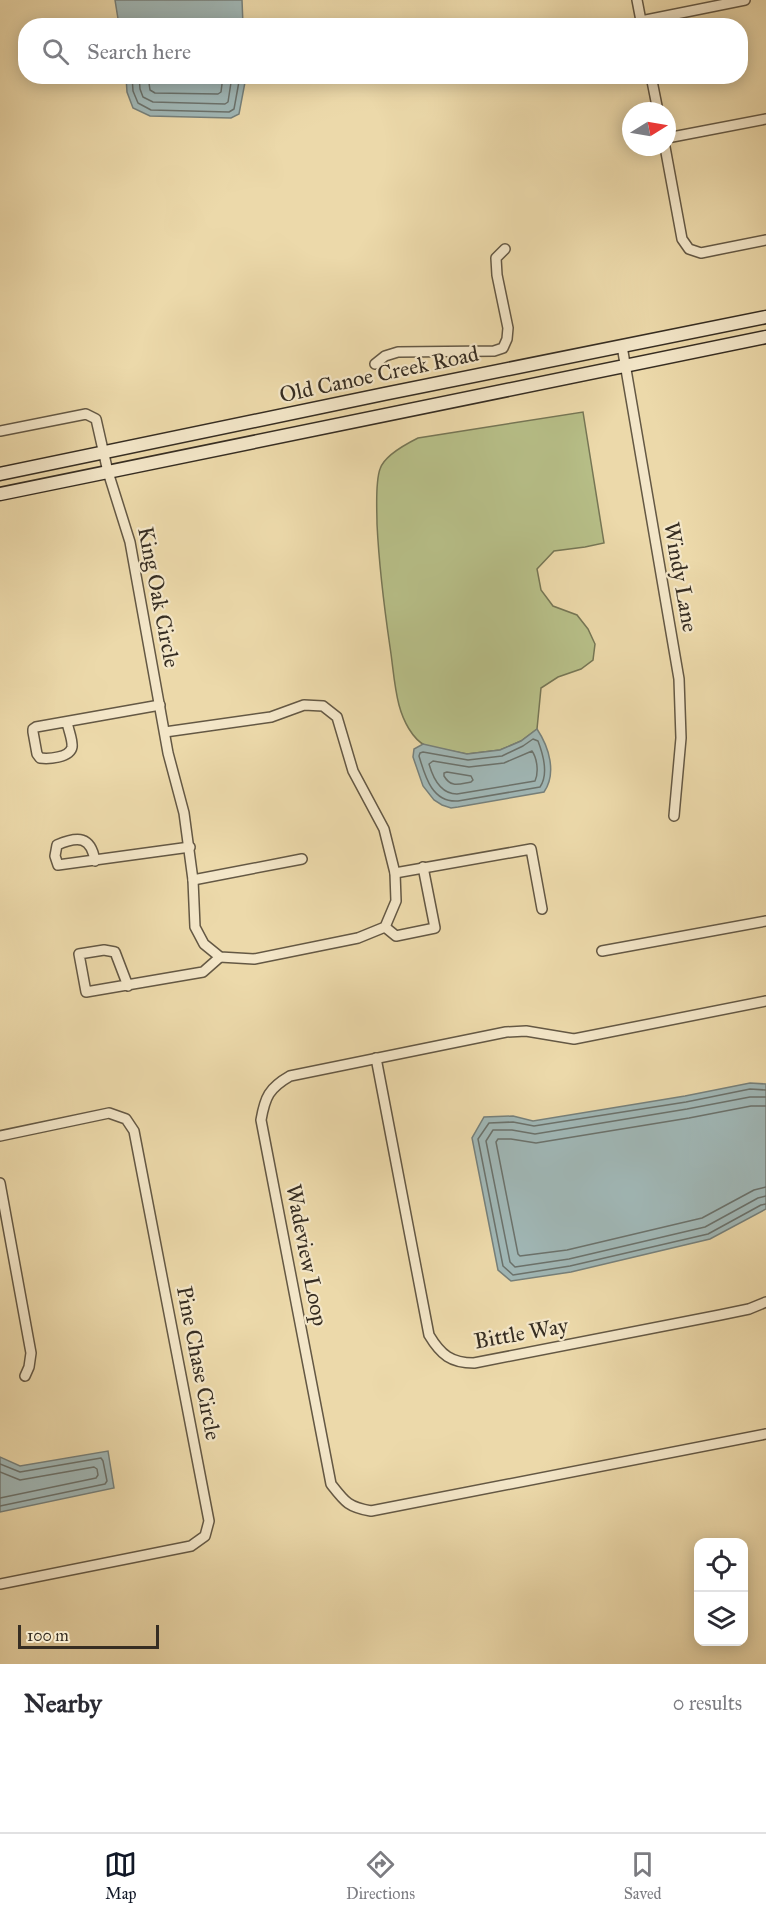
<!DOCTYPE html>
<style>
body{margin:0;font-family:"IM FELL Great Primer",serif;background:#f2f2f3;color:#2b2b33}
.controls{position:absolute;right:18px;bottom:18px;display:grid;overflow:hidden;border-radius:12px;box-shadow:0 3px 15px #0003}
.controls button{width:54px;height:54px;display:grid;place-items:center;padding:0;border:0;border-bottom:2px solid #e1e1e2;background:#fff;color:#2b2b33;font:30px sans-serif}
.compass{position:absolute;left:622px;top:102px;width:54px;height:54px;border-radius:50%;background:#fff;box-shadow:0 3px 15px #0003;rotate:79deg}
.scale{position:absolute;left:18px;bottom:15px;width:141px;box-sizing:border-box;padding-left:6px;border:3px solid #362d22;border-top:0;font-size:16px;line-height:21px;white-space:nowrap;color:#362d22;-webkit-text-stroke:4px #f3e6c8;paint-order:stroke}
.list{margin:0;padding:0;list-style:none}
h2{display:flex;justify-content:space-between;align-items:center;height:78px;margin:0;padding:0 24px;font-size:26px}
h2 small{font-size:20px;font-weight:400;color:#7c7c81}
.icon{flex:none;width:33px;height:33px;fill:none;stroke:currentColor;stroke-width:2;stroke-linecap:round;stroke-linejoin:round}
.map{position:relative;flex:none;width:766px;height:1664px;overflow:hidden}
.search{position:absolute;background:#fff;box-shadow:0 3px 15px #0003;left:18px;right:18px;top:18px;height:66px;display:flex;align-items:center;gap:15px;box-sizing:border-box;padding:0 21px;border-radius:24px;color:#7c7c81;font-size:22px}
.sheet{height:168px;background:#fff}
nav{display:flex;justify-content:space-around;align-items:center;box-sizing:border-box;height:84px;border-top:2px solid #e1e1e2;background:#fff;font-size:16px;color:#7c7c81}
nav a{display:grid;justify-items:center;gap:3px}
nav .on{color:#111827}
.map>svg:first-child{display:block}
.green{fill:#b7bf88;stroke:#767655;stroke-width:1.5}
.water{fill:#a0b7b6;stroke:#76807b;stroke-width:1.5}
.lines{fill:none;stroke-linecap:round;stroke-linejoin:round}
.shore{stroke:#6b726c;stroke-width:1.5}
.minor-casing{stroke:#645844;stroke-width:12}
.secondary-casing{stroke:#362d22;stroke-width:15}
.minor{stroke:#f3e6c8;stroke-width:9}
.secondary{stroke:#f3e6c8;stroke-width:12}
.labels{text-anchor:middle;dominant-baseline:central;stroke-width:4.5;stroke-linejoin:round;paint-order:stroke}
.street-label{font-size:22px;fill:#362d22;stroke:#f3e6c8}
</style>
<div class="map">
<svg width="766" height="1664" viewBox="0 0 766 1664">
<rect width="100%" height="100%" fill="#ecd9aa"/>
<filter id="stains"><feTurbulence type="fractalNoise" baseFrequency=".00333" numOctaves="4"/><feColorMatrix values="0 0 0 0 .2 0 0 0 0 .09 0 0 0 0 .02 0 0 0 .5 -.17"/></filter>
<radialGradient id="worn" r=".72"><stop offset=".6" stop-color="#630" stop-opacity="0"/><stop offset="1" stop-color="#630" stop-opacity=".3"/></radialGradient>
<path class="green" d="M 583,412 L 604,543 L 585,547 L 554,551 L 537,569 L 541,590 L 553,606 L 577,615 L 588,629 L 595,644 L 593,660 L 581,669 L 558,677 L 541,688 L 537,729 L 521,741 L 500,750 L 467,754 L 426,746 C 412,739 403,720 399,705 C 394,686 393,666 390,647 C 384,606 379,565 377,524 C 377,509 375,483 380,469 C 384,456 406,444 418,438 Z"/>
<g class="water">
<path d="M 115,0 L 242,0 L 243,25 L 119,25 Z"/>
<path d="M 126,77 L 126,76 L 246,77 L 239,114 L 231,118 L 150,116 L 133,108 L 127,92 Z"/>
<path d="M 537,729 C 549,747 557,773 544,792 L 458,807 L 451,808 L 442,805 L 434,800 L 423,786 L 413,757 L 414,749 L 423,744 L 467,754 L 500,750 L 521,741 Z"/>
<path d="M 750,1083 L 766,1084 L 766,1209 L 710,1239 L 571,1272 L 511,1281 L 498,1270 L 472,1138 L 484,1117 L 513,1116 L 533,1121 L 685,1096 Z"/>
<path d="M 108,1451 L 114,1488 L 0,1512 L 0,1457 L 20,1466 Z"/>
</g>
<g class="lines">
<g class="shore">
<path d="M 132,76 L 133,91 L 138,103 L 151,110 L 229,112 L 234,109 L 240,76"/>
<path d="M 139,76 L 140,89 L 143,97 L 153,102 L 225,104 L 228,102 L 232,76"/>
<path d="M 148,76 L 150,90 L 155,93 L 218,94 L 221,92 L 223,76"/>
<path d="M 533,739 L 538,741 C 543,754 549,774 540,787 L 458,801 C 432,803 425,776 419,756 L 420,753 L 423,752 L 468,760 L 502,756 L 523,746 Z"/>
<path d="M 532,751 C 537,758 539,772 535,781 L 457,794 C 440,794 433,778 429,764 L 433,761 L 469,767 L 504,763 Z"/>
<path d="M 447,772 L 471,776 L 473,780 L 471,782 C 459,784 451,788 444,776 L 444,773 Z"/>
<path d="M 766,1090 L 750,1089 L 686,1102 L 534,1126 L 513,1122 L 489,1123 L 478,1139 L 503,1266 L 513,1275 L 570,1266 L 708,1234 L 761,1205 L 766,1204"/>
<path d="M 766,1097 L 750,1097 L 687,1109 L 535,1134 L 512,1130 L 493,1130 L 486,1141 L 510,1262 L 515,1267 L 569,1259 L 705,1227 L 758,1198 L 766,1196"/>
<path d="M 766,1106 L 751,1106 L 689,1118 L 536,1143 L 511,1139 L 498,1139 L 496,1142 L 518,1254 L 520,1256 L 567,1250 L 702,1218 L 754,1190 L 766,1187"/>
<path d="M 0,1464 L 20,1472 L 101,1458 L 103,1461 L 107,1481 L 105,1484 L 0,1506"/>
<path d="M 0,1472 L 20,1480 L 94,1467 L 97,1469 L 98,1475 L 96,1478 L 0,1498"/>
</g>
<defs>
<g id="minor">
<path d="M 637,0 L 642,26"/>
<path d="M 641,21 L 745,0"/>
<path d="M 651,76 L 658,111"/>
<path d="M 667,138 L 766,119"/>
<path d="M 665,147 L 682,239 L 689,249 L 701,253 L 766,240"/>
<path d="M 622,346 L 679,679 L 681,738 L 674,816"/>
<path d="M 375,364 L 385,356 L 398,352 L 494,351 L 503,348 L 507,339 L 508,328 L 497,275 L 496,258 L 505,249"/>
<path d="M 0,431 L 86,414 L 96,419 L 108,472 L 130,542 L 168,753 L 184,813 L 193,880 L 195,927 L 204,944 L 220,957 L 254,959 L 358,938 L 385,927 L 396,901 L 395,873 L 384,829 L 353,771 L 337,717 L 323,706 L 304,705 L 271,717 L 165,732"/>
<path d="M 67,722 C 68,729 73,740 72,747 C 70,758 48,759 40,758 L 37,754 L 33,732 L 33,729 L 36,727 L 160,705"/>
<path d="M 95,861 C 91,836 78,836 57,845 L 55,856 L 58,865 L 190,847"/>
<path d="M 395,873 L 531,849 L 542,909"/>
<path d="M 193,880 L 302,859"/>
<path d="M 385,927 L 396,936 L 435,928 L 423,867"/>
<path d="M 602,951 L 766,921"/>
<path d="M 128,986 L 115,952 L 104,950 L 79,954 L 86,992 L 203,972 L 220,957"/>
<path d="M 766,1001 L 574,1039 L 526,1031 L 506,1032 L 290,1076 C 269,1088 265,1097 261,1120 L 331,1484 C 345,1502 348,1507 371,1511 L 766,1434"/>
<path d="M 376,1058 L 429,1335 C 441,1355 451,1363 474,1363 L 720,1315 L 749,1309 L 766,1302"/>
<path d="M 0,1136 L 109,1113 L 126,1119 L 134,1131 L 209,1521 L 205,1536 L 191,1546 L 0,1584"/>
<path d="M 0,1183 L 31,1353 L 29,1367 L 25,1376"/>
</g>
<g id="secondary">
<path d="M 0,474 L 384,394 L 766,317"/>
<path d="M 0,494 L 766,337"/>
</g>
</defs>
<use href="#minor" class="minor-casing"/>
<use href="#secondary" class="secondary-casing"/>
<use href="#minor" class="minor"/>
<use href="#secondary" class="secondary"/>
</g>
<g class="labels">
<g class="street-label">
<text transform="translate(379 374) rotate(-12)">Old Canoe Creek Road</text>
<text transform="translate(681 577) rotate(80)">Windy Lane</text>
<text transform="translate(159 597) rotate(79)">King Oak Circle</text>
<text transform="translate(307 1255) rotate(79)">Wadeview Loop</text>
<text transform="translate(521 1333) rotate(-10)">Bittle Way</text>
<text transform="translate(199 1363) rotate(79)">Pine Chase Circle</text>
</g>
</g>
<rect width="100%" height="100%" filter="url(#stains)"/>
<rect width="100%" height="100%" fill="url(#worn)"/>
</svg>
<div class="controls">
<button><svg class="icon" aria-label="locate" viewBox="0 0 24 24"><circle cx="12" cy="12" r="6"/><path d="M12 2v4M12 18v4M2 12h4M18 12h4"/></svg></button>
<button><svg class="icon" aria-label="layers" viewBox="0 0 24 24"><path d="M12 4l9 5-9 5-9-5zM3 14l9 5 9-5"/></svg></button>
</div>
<svg class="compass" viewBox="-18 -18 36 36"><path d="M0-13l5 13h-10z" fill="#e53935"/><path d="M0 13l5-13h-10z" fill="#7c7c81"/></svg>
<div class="scale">100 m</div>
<div class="search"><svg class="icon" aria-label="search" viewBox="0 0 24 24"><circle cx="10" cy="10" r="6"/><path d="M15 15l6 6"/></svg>Search here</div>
</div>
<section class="sheet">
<h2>Nearby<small>0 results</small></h2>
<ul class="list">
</ul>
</section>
<nav>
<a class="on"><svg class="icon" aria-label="map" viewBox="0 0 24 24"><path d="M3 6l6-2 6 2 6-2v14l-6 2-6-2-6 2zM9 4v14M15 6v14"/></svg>Map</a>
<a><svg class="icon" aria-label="directions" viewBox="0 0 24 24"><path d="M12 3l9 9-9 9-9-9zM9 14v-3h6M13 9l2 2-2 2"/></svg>Directions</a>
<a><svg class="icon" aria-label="saved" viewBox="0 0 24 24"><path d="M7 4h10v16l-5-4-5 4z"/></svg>Saved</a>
</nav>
